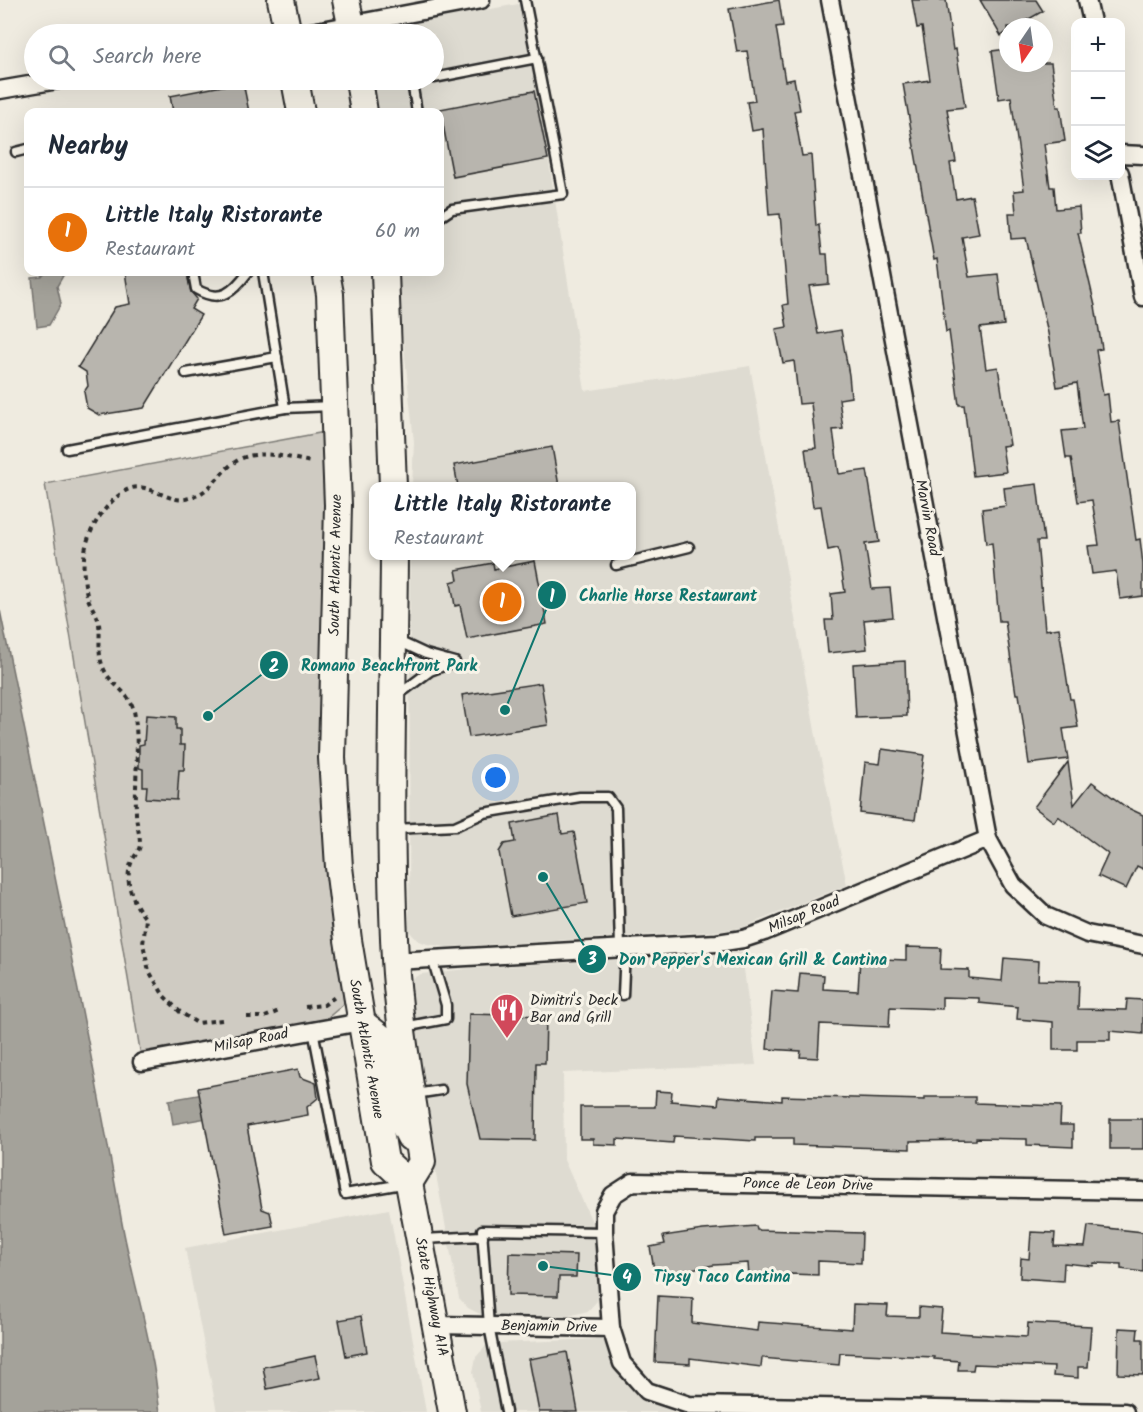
<!DOCTYPE html>
<meta charset="utf-8">
<style>
body{margin:0;font-family:Kalam,sans-serif;background:#f6f6f7;color:#1f2937}
.controls{position:absolute;right:18px;top:18px;display:grid;overflow:hidden;border-radius:12px;box-shadow:0 6px 24px #0002}
.controls button{width:54px;height:54px;display:grid;place-items:center;padding:0;border:0;border-bottom:2px solid #e0e1e3;background:#fff;color:#1f2937;font:30px sans-serif}
.compass{position:absolute;left:999px;top:18px;width:54px;height:54px;border-radius:50%;background:#fff;box-shadow:0 6px 24px #0002;rotate:193deg}
.you{position:absolute;left:496px;top:778px;width:21px;height:21px;margin:-15px;border:4px solid #fff;border-radius:50%;background:#1a73e8;box-shadow:0 0 0 9px #1a73e833}
.badge{display:grid;place-items:center;width:39px;height:39px;border-radius:50%;background:#d1495b;color:#fff;font-size:20px;font-weight:700}
.pin{position:absolute;translate:-50% -50%;border:3px solid #fff;box-shadow:0 2px 6px #0006}
.popup{position:absolute;left:369px;top:482px;width:267px;height:78px;box-sizing:border-box;display:grid;place-content:center;border-radius:12px;background:#fff;filter:drop-shadow(0 2px 4px #0005);font-size:20px;white-space:nowrap;color:#747a83}
.popup b{font-size:22px;color:#1f2937}
.popup::after{content:'';position:absolute;left:50%;top:100%;margin-left:-12px;border:12px solid transparent;border-top-color:#fff}
.list{margin:0;padding:0;list-style:none}
h2{display:flex;justify-content:space-between;align-items:center;height:78px;margin:0;padding:0 24px;font-size:26px}
h2 small{font-size:20px;font-weight:400;color:#747a83}
.list li{display:grid;grid-template-columns:39px 1fr auto;gap:18px;align-items:center;box-sizing:border-box;height:90px;padding:0 24px;border-top:2px solid #e0e1e3}
.list b{display:block;font-size:22px;white-space:nowrap}
.list p{margin:0;font-size:20px;white-space:nowrap;color:#747a83}
.list em{font-size:20px;font-style:normal;color:#747a83}
.icon{flex:none;width:33px;height:33px;fill:none;stroke:currentColor;stroke-width:2;stroke-linecap:round;stroke-linejoin:round}
.map{position:relative;flex:none;width:1143px;height:1412px;overflow:hidden}
.search{position:absolute;background:#fff;box-shadow:0 6px 24px #0002;left:24px;top:24px;width:420px;height:66px;display:flex;align-items:center;gap:15px;box-sizing:border-box;padding:0 21px;border-radius:33px;color:#747a83;font-size:22px}
.panel{position:absolute;background:#fff;box-shadow:0 6px 24px #0002;left:24px;top:108px;width:420px;height:168px;border-radius:12px}
.map>svg:first-child{display:block}
.built{fill:#dedbd1}
.green{fill:#cfcbc2;stroke:#7d7b76;stroke-width:1.5}
.water{fill:#a4a29a;stroke:#74726e;stroke-width:1.5}
.building{fill:#b8b5ae;stroke:#2b2b2b;stroke-width:1.5}
.lines{fill:none;stroke-linecap:round;stroke-linejoin:round}
.service-casing{stroke:#2b2b2b;stroke-width:13}
.minor-casing{stroke:#2b2b2b;stroke-width:21}
.primary-casing{stroke:#2b2b2b;stroke-width:30}
.path{stroke:#2b2b2b;stroke-width:4;stroke-dasharray:4.5 4.5;stroke-linecap:butt}
.service{stroke:#f7f3e8;stroke-width:8}
.minor{stroke:#f7f3e8;stroke-width:16}
.primary{stroke:#f7f3e8;stroke-width:26}
.labels{text-anchor:middle;dominant-baseline:central;stroke-width:6;stroke-linejoin:round;paint-order:stroke}
.street-label{font-size:15px;fill:#2b2b2b;stroke:#f7f3e8}
.poi-label{font-size:15px;fill:#2b2b2b;stroke:#f7f3e8;text-anchor:start}
.leader{fill:none;stroke:#0f766e;stroke-width:2}
.callout-dot{fill:#0f766e;stroke:#f7f3e8;stroke-width:2}
.mark-label{font-size:18px;text-anchor:middle;font-weight:bold;fill:#fff}
.callout-label{font-size:16px;text-anchor:middle;font-weight:bold;fill:#0f766e;stroke:#f7f3e8;stroke-width:6;stroke-linejoin:round;paint-order:stroke}
</style>
<div class="map">
<svg width="1143" height="1412" viewBox="0 0 1143 1412">
<rect width="100%" height="100%" fill="#efebe0"/>
<filter id="ink" filterUnits="userSpaceOnUse"><feTurbulence type="fractalNoise" baseFrequency=".0167" numOctaves="2"/><feDisplacementMap in="SourceGraphic" scale="12" xChannelSelector="R" yChannelSelector="G"/><feConvolveMatrix kernelMatrix="1 2 1 2 8 2 1 2 1" color-interpolation-filters="sRGB"/></filter>
<g filter="url(#ink)">
<g class="built">
<path d="M 524,3 L 585,391 L 750,366 L 815,731 L 847,885 L 741,928 L 717,931 L 447,947 L 427,944 L 417,940 L 409,931 L 410,556 L 631,556 L 631,486 L 412,486 L 414,442 L 396,272 L 440,272 L 440,112 L 375,112 L 370,80 L 434,80 L 434,34 L 374,34 L 392,27 Z"/>
<path d="M 742,953 L 756,1065 L 563,1073 L 564,1160 L 593,1224 L 600,1287 L 597,1301 L 588,1311 L 552,1320 L 482,1315 L 468,1308 L 459,1298 L 431,1148 L 411,1018 L 410,986 L 413,978 L 421,974 L 474,968 Z"/>
<path d="M 389,1209 L 426,1412 L 217,1412 L 185,1248 Z"/>
<path d="M 602,1339 L 604,1340 L 615,1371 L 640,1399 L 674,1412 L 481,1412 L 473,1372 L 476,1357 L 486,1346 L 497,1343 Z"/>
</g>
<path class="green" d="M 336,430 L 337,935 L 344,1004 L 313,1030 L 142,1062 L 45,484 Z"/>
<g class="water">
<path d="M 46,272 L 59,272 L 64,274 L 57,286 L 61,304 L 49,325 L 37,327 L 32,278 L 42,277 Z"/>
<path d="M 0,610 C 41,811 84,1010 120,1212 C 128,1261 143,1309 152,1358 C 156,1376 157,1394 160,1412 L 0,1412 Z"/>
<path d="M 209,1093 L 213,1117 L 173,1124 L 169,1100 Z"/>
</g>
<g class="building">
<path d="M 779,0 L 783,26 L 776,27 L 785,81 L 794,79 L 800,110 L 794,111 L 802,156 L 811,155 L 816,226 L 819,225 L 822,254 L 827,254 L 829,284 L 809,286 L 818,334 L 841,330 L 849,375 L 851,397 L 839,399 L 843,429 L 833,430 L 839,474 L 867,470 L 879,542 L 865,544 L 872,589 L 890,588 L 893,617 L 864,620 L 867,649 L 828,653 L 825,620 L 833,620 L 831,594 L 845,592 L 838,548 L 828,550 L 821,506 L 813,507 L 805,449 L 816,448 L 811,403 L 799,404 L 794,361 L 783,363 L 776,329 L 787,327 L 783,305 L 788,304 L 780,214 L 769,215 L 763,129 L 752,131 L 747,102 L 755,101 L 747,51 L 737,52 L 729,9 Z"/>
<path d="M 912,0 L 946,0 L 953,50 L 956,49 L 965,107 L 947,109 L 956,162 L 950,163 L 956,199 L 972,196 L 979,234 L 962,237 L 969,277 L 998,274 L 1004,325 L 980,328 L 986,369 L 998,367 L 1010,445 L 1002,446 L 1006,472 L 973,476 L 964,405 L 959,405 L 949,331 L 946,332 L 937,259 L 934,260 L 903,84 L 930,80 L 922,27 L 917,28 Z"/>
<path d="M 980,0 L 1036,0 L 1043,11 L 1015,27 L 1008,27 L 1008,31 L 1001,36 Z"/>
<path d="M 1007,49 L 1008,63 L 1051,63 L 1057,107 L 1060,107 L 1065,141 L 1044,144 L 1050,187 L 1054,187 L 1056,209 L 1079,207 L 1081,233 L 1078,233 L 1095,306 L 1102,349 L 1096,350 L 1103,395 L 1108,394 L 1111,422 L 1119,421 L 1136,540 L 1140,539 L 1143,564 L 1143,596 L 1120,599 L 1116,571 L 1092,574 L 1088,546 L 1099,545 L 1092,500 L 1078,502 L 1071,458 L 1066,458 L 1062,431 L 1083,429 L 1077,383 L 1057,387 L 1048,333 L 1026,238 L 1011,239 L 1009,213 L 1016,213 L 1014,191 L 1024,190 L 1011,97 L 999,99 L 992,51 Z"/>
<path d="M 243,82 L 249,112 L 173,112 L 170,96 Z"/>
<path d="M 534,91 L 548,159 L 453,177 L 440,109 Z"/>
<path d="M 125,272 L 193,272 L 188,275 L 188,279 L 191,292 L 197,299 L 191,309 L 201,315 L 144,408 L 99,415 L 87,408 L 84,392 L 88,386 L 86,372 L 78,367 L 115,307 L 130,304 Z"/>
<path d="M 552,447 L 559,486 L 458,486 L 454,465 Z"/>
<path d="M 1037,484 L 1044,541 L 1037,541 L 1045,630 L 1059,628 L 1070,699 L 1073,699 L 1078,727 L 1063,729 L 1068,759 L 1029,764 L 1019,694 L 1016,694 L 1005,621 L 999,621 L 992,543 L 986,544 L 982,509 L 1006,506 L 1004,488 Z"/>
<path d="M 535,561 L 547,624 L 467,639 L 460,605 L 455,606 L 451,582 L 458,580 L 456,570 L 493,563 L 494,569 Z"/>
<path d="M 905,661 L 907,716 L 856,718 L 853,664 Z"/>
<path d="M 541,683 L 548,725 L 469,737 L 462,695 Z"/>
<path d="M 146,715 L 176,717 L 176,729 L 180,729 L 180,745 L 185,745 L 184,770 L 179,770 L 177,800 L 146,798 L 147,786 L 143,786 L 143,769 L 139,768 L 139,745 L 144,744 Z"/>
<path d="M 882,749 L 924,755 L 915,820 L 860,813 L 865,762 L 880,764 Z"/>
<path d="M 1068,762 L 1074,805 L 1092,782 L 1126,807 L 1143,815 L 1143,869 L 1137,866 L 1126,889 L 1098,876 L 1108,854 L 1058,816 L 1054,822 L 1034,807 Z"/>
<path d="M 559,815 L 562,834 L 574,832 L 587,903 L 511,916 L 499,852 L 504,844 L 515,842 L 512,824 Z"/>
<path d="M 906,947 L 941,948 L 940,969 L 969,970 L 969,978 L 1002,981 L 1004,958 L 1039,961 L 1038,980 L 1079,981 L 1078,1009 L 1126,1010 L 1127,999 L 1143,1000 L 1143,1034 L 1110,1031 L 1110,1040 L 1077,1040 L 1077,1050 L 1053,1050 L 1053,1022 L 1017,1019 L 1018,1007 L 979,1003 L 979,998 L 942,997 L 942,1009 L 890,1007 L 889,1027 L 820,1024 L 818,1058 L 800,1057 L 801,1051 L 767,1049 L 772,991 L 798,993 L 800,973 L 824,975 L 823,989 L 858,991 L 860,958 L 906,960 Z"/>
<path d="M 469,1014 L 546,1016 L 545,1063 L 536,1063 L 535,1140 L 480,1139 L 467,1084 Z"/>
<path d="M 298,1069 L 300,1077 L 316,1083 L 318,1098 L 307,1107 L 308,1115 L 247,1126 L 262,1209 L 270,1212 L 273,1226 L 226,1234 L 198,1088 Z"/>
<path d="M 656,1091 L 672,1092 L 671,1101 L 718,1105 L 719,1096 L 782,1101 L 782,1096 L 925,1100 L 925,1097 L 975,1097 L 975,1103 L 1061,1106 L 1060,1125 L 1073,1125 L 1073,1147 L 1027,1145 L 1027,1139 L 976,1138 L 976,1140 L 910,1141 L 910,1149 L 793,1145 L 793,1138 L 755,1138 L 755,1141 L 674,1136 L 673,1143 L 617,1139 L 617,1145 L 593,1144 L 593,1139 L 580,1139 L 580,1107 L 655,1107 Z"/>
<rect x="1110" y="1119" width="33" height="30"/>
<path d="M 756,1226 L 757,1230 L 862,1233 L 861,1263 L 818,1261 L 818,1275 L 789,1274 L 749,1277 L 748,1263 L 714,1265 L 655,1275 L 650,1247 L 665,1244 L 663,1236 L 703,1230 Z"/>
<path d="M 1088,1226 L 1143,1232 L 1143,1272 L 1121,1269 L 1121,1264 L 1094,1263 L 1093,1266 L 1064,1263 L 1063,1281 L 1020,1278 L 1021,1258 L 1029,1259 L 1031,1232 L 1055,1233 L 1054,1246 L 1085,1247 Z"/>
<path d="M 509,1253 L 577,1255 L 576,1277 L 559,1277 L 558,1296 L 508,1295 Z"/>
<path d="M 658,1296 L 693,1298 L 692,1323 L 757,1331 L 758,1322 L 852,1329 L 853,1304 L 888,1305 L 887,1316 L 919,1317 L 919,1307 L 942,1309 L 940,1332 L 1027,1337 L 1028,1323 L 1091,1326 L 1088,1367 L 1078,1367 L 1078,1378 L 1053,1376 L 1054,1367 L 974,1364 L 973,1370 L 958,1370 L 959,1361 L 934,1359 L 934,1357 L 840,1353 L 839,1365 L 762,1358 L 761,1367 L 690,1358 L 690,1364 L 655,1362 Z"/>
<path d="M 361,1316 L 367,1352 L 346,1356 L 339,1320 Z"/>
<path d="M 1119,1328 L 1138,1329 L 1137,1339 L 1143,1339 L 1143,1375 L 1118,1374 Z"/>
<path d="M 567,1352 L 578,1412 L 539,1412 L 529,1359 Z"/>
<path d="M 315,1356 L 320,1378 L 267,1389 L 263,1367 Z"/>
</g>
<g class="lines">
<defs>
<g id="service">
<path d="M 434,78 L 537,58"/>
<path d="M 417,112 L 412,82 L 425,80"/>
<path d="M 16,152 L 28,149"/>
<path d="M 440,217 L 452,209 L 563,194 L 525,0"/>
<path d="M 194,278 L 196,289 C 221,304 233,292 248,272"/>
<path d="M 186,373 L 277,357"/>
<path d="M 285,408 L 332,406"/>
<path d="M 67,449 L 285,408 L 263,272"/>
<path d="M 616,565 L 689,547"/>
<path d="M 398,641 L 426,654 L 455,662 L 430,671 L 398,695"/>
<path d="M 394,829 L 455,826 L 484,813 L 580,797 L 608,797 L 616,808 L 620,948"/>
<path d="M 623,995 L 625,948"/>
<path d="M 404,1027 L 446,1019 L 446,1005 L 432,958"/>
<path d="M 313,1030 L 345,1194 L 402,1184"/>
<path d="M 415,1094 L 441,1090"/>
<path d="M 423,1239 L 483,1236"/>
<path d="M 506,1412 L 489,1326 L 482,1230 L 604,1232"/>
</g>
<g id="minor">
<path d="M 830,0 L 988,839 L 1013,885 L 1046,916 L 1087,934 L 1143,945"/>
<path d="M 1087,0 L 1092,22"/>
<path d="M 301,34 L 481,0"/>
<path d="M 0,90 L 58,80"/>
<path d="M 1120,154 L 1143,155"/>
<path d="M 1120,173 L 1143,297"/>
<path d="M 395,961 L 717,943 L 743,939 L 764,932 L 988,839"/>
<path d="M 142,1062 L 361,1022"/>
<path d="M 436,1325 L 611,1328"/>
<path d="M 1125,1412 L 689,1405 L 647,1391 L 622,1363 L 611,1328 L 604,1232 L 604,1211 L 613,1195 L 633,1182 L 1143,1191"/>
</g>
<g id="primary">
<path d="M 281,0 L 288,34"/>
<path d="M 346,0 L 353,34"/>
<path d="M 295,80 L 301,112"/>
<path d="M 359,80 L 364,112"/>
<path d="M 326,272 L 330,294 L 338,505 L 332,758 L 339,867 L 348,940 L 385,1161 L 409,1183"/>
<path d="M 385,272 L 393,486"/>
<path d="M 394,556 C 393,690 388,825 395,959 C 399,1028 412,1094 422,1162 L 409,1183"/>
<path d="M 361,1022 L 379,1036 L 383,1043 L 394,1106 L 410,1137"/>
<path d="M 409,1183 L 452,1412"/>
</g>
</defs>
<use href="#service" class="service-casing"/>
<use href="#minor" class="minor-casing"/>
<use href="#primary" class="primary-casing"/>
<g class="path">
<path d="M 305,1007 L 324,1005 L 336,996"/>
<path d="M 247,1017 L 265,1017 L 279,1011"/>
<path d="M 222,1020 L 197,1023 L 180,1012 L 164,996 L 149,971 L 143,944 L 146,919 C 133,903 123,881 132,861 C 135,855 140,850 140,844 C 140,834 136,823 136,813 C 135,781 139,748 135,717 C 132,692 115,689 106,673 C 96,657 101,641 99,624 C 98,614 89,605 87,595 C 80,564 83,539 102,513 C 109,504 118,494 129,489 C 148,481 167,503 186,499 C 214,493 218,470 240,459 C 261,449 290,458 311,462"/>
</g>
<use href="#service" class="service"/>
<use href="#minor" class="minor"/>
<use href="#primary" class="primary"/>
</g>
</g>
<defs>
<symbol id="restaurant-pin" viewBox="-11 -11 22 30"><path d="M0 17L-7.5 6A9.5 9.5 0 1 1 7.5 6Z" fill="#d1495b" stroke="#f7f3e8"/><path d="M-5-6h1v4h1v-4h1v4h1v-4h1v5L-1.5 .5V6h-2V.5L-5-1ZM5-6V6H3V1.5H1.5Q1.5-4 5-6Z" fill="#fff"/></symbol>
</defs>
<g fill-rule="evenodd">
<use href="#restaurant-pin" x="488" y="991" width="38" height="52"/>
</g>
<g class="labels">
<g class="street-label">
<text transform="translate(927 518) rotate(79)">Marvin Road</text>
<text transform="translate(336 565) rotate(-89)">South Atlantic Avenue</text>
<text transform="translate(804 915) rotate(-22)">Milsap Road</text>
<text transform="translate(251 1041) rotate(-11)">Milsap Road</text>
<text transform="translate(366 1049) rotate(80)">South Atlantic Avenue</text>
<text transform="translate(808 1185) rotate(1)">Ponce de Leon Drive</text>
<text transform="translate(431 1297) rotate(79)">State Highway A1A</text>
<text transform="translate(549 1327) rotate(1)">Benjamin Drive</text>
</g>
<g class="poi-label">
<text x="530" y="1001">Dimitri's Deck<tspan x="530" dy="17">Bar and Grill</tspan></text>
</g>
</g>
<path class="leader" d="M505 710L552 595M208 716L274 665M543 877L592 959M543 1266L627 1277"/>
<g class="callout-dot">
<circle cx="505" cy="710" r="6"/>
<circle cx="208" cy="716" r="6"/>
<circle cx="543" cy="877" r="6"/>
<circle cx="543" cy="1266" r="6"/>
<circle cx="552" cy="595" r="15"/>
<circle cx="274" cy="665" r="15"/>
<circle cx="592" cy="959" r="15"/>
<circle cx="627" cy="1277" r="15"/>
</g>
<g class="mark-label">
<text x="552" y="602">1</text>
<text x="274" y="672">2</text>
<text x="592" y="965">3</text>
<text x="627" y="1283">4</text>
</g>
<g class="callout-label">
<text x="668" y="601">Charlie Horse Restaurant</text>
<text x="389" y="671">Romano Beachfront Park</text>
<text x="753" y="965">Don Pepper's Mexican Grill &amp; Cantina</text>
<text x="722" y="1282">Tipsy Taco Cantina</text>
</g>
</svg>
<div class="controls">
<button>+</button>
<button>−</button>
<button><svg class="icon" aria-label="layers" viewBox="0 0 24 24"><path d="M12 4l9 5-9 5-9-5zM3 14l9 5 9-5"/></svg></button>
</div>
<svg class="compass" viewBox="-18 -18 36 36"><path d="M0-13l5 13h-10z" fill="#e53935"/><path d="M0 13l5-13h-10z" fill="#747a83"/></svg>
<div class="you"></div>
<div class="pin badge" style="left:502px;top:602px;background:#e8710a">1</div>
<div class="popup"><b>Little Italy Ristorante</b>Restaurant</div>
<div class="search"><svg class="icon" aria-label="search" viewBox="0 0 24 24"><circle cx="10" cy="10" r="6"/><path d="M15 15l6 6"/></svg>Search here</div>
<section class="panel">
<h2>Nearby<small></small></h2>
<ul class="list">
<li><span class="badge" style="background:#e8710a">1</span><div><b>Little Italy Ristorante</b><p>Restaurant</p></div><em>60 m</em></li>
</ul>
</section>
</div>
